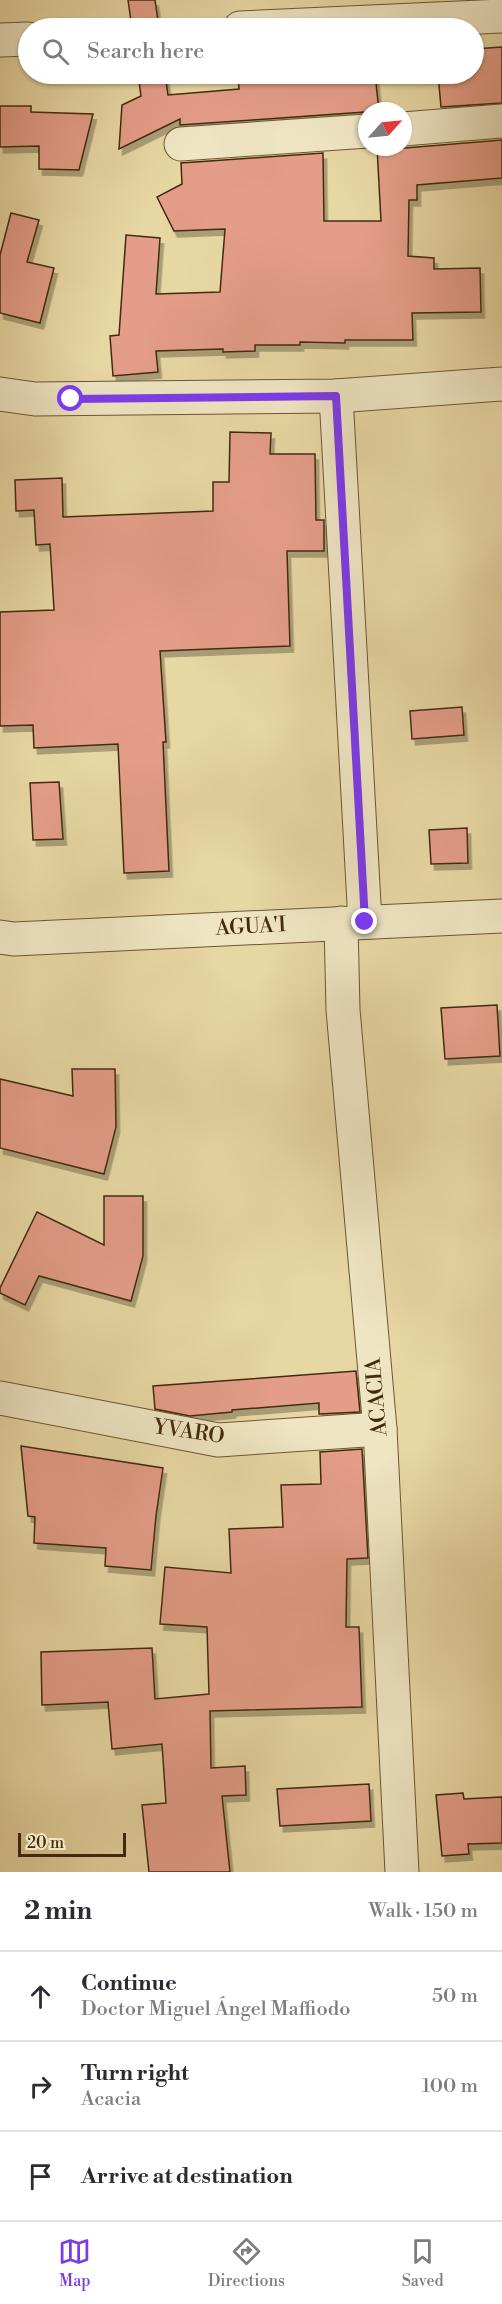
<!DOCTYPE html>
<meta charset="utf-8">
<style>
body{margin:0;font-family:"Libre Bodoni",serif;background:#f2f2f3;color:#2b2b33}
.compass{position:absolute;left:358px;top:102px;width:54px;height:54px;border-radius:50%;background:#fff;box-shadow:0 2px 4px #0004;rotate:63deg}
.scale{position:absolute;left:18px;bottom:15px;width:108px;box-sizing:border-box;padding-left:6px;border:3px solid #422b0c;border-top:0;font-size:16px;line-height:21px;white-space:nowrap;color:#422b0c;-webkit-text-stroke:4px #efe5c3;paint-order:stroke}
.stop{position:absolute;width:18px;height:18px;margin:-14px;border:4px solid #7c3aed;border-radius:50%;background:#fff}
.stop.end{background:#7c3aed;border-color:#fff;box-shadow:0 2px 6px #0008}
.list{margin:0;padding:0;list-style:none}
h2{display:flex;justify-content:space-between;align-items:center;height:78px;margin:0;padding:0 24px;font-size:26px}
h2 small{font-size:20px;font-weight:400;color:#7c7c81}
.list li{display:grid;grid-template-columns:39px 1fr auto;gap:18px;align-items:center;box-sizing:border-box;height:90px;padding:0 24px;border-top:2px solid #e1e1e2}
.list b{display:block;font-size:22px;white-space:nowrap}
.list p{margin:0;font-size:20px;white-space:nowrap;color:#7c7c81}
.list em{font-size:20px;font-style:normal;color:#7c7c81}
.icon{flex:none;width:33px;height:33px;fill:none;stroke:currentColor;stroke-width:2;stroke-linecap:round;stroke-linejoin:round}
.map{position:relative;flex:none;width:502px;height:1872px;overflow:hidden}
.search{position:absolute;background:#fff;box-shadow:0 2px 4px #0004;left:18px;right:18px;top:18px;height:66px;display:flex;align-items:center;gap:15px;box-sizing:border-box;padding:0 21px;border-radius:33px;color:#7c7c81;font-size:22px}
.sheet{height:348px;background:#fff}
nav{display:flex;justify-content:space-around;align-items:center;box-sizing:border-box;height:84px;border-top:2px solid #e1e1e2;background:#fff;font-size:16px;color:#7c7c81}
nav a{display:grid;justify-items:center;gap:3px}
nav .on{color:#7c3aed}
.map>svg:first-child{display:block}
.building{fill:#e49d88;stroke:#422b0c;stroke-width:1.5;filter:url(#shadow)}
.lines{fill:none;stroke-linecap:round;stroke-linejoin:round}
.minor-casing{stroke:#6b5632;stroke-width:35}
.minor{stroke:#efe5c3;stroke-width:33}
.route{stroke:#7c3aed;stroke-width:8}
.labels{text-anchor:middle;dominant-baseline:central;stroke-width:4.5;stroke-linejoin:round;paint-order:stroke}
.street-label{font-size:21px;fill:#422b0c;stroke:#efe5c3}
</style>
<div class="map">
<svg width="502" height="1872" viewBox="0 0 502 1872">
<defs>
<filter id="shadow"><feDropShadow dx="3.5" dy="6" stdDeviation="0" flood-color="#0004"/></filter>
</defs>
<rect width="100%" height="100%" fill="#e7d7a3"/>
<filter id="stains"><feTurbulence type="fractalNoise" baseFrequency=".00333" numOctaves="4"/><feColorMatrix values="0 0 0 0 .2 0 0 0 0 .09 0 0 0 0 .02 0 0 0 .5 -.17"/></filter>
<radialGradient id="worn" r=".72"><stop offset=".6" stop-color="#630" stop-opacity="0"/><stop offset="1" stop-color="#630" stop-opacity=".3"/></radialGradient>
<g class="building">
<path d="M 128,0 L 155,0 L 159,28 L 132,28 Z"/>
<path d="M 502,47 L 502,103 L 441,107 L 438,74 L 474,74 L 474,49 Z"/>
<path d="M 138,74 L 165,74 L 168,95 L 239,89 L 238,74 L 375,74 L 379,111 L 180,125 L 180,119 L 119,149 L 122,105 L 141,96 Z"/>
<path d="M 0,106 L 31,106 L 31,112 L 93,114 L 79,170 L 39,169 L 39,146 L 0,147 Z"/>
<path d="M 502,140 L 502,178 L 417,185 L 417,200 L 409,200 L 408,256 L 434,258 L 434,269 L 480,268 L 481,312 L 412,313 L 413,340 L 345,340 L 345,343 L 300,342 L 300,345 L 255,345 L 255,351 L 223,352 L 223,349 L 156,351 L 158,372 L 113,376 L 110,336 L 119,335 L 126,235 L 160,238 L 156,294 L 220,292 L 225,229 L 174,231 L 157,197 L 182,184 L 181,163 L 323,153 L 324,221 L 381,221 L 377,147 L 405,148 Z"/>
<path d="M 11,213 L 39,220 L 27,262 L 54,268 L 40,323 L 0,313 L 0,255 Z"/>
<path d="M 230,432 L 271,433 L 270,454 L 315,454 L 316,520 L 324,520 L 324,551 L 287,551 L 290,646 L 160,651 L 166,742 L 163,742 L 169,871 L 124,873 L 118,744 L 34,748 L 33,725 L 0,726 L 0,612 L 54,610 L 50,544 L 36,545 L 34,510 L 16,511 L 15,480 L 62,478 L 63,517 L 213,511 L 213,482 L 229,482 Z"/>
<path d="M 462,707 L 464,735 L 412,739 L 410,711 Z"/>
<path d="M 59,782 L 63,839 L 33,840 L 30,783 Z"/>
<path d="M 467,828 L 468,863 L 431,864 L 429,830 Z"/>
<path d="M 497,1005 L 500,1056 L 445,1059 L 441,1008 Z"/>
<path d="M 72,1069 L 115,1069 L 116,1127 L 104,1174 L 0,1148 L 0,1079 L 73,1096 Z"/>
<path d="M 104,1196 L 143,1196 L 143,1256 L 131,1301 L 39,1276 L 25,1305 L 0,1293 L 0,1288 L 37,1212 L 104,1245 Z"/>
<path d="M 356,1371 L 360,1412 L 319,1414 L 319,1403 L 232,1410 L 232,1412 L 190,1416 L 155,1409 L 153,1386 Z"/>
<path d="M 21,1446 L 163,1468 L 156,1516 L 151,1570 L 105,1566 L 106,1548 L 34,1543 L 35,1517 L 28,1516 Z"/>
<path d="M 362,1449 L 368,1558 L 347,1559 L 346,1627 L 359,1627 L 362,1707 L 210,1711 L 211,1768 L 245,1766 L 246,1795 L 222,1796 L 230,1872 L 149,1872 L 142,1805 L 166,1803 L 162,1744 L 112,1749 L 108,1702 L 42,1705 L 41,1652 L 152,1648 L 155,1699 L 209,1694 L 207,1627 L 160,1624 L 165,1567 L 231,1573 L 229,1529 L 283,1527 L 281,1485 L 321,1484 L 320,1452 Z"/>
<path d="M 369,1784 L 371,1821 L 280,1826 L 277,1789 Z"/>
<path d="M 463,1793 L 464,1799 L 502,1797 L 502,1843 L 468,1844 L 469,1854 L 442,1856 L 436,1795 Z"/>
</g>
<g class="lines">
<defs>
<g id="minor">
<path d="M 240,28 L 502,16"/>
<path d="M 0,40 L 28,39"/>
<path d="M 403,129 L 502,121"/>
<path d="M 181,144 L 367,131"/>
<path d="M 0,394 L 35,399 L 336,396 L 502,384"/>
<path d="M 336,396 L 365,922"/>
<path d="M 341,923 L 343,1010 L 380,1429 L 402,1872"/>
<path d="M 0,937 L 14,939 L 502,916"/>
<path d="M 0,1398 L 218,1440 L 380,1429"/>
</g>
</defs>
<use href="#minor" class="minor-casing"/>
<use href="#minor" class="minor"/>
</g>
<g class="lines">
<path class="route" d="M 71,399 L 336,396 L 365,922"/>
</g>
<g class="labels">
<g class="street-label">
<text transform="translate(251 927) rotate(-3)">AGUA'I</text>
<text transform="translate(377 1397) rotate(-95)">ACACIA</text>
<text transform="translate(189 1432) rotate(8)">YVARO</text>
</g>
</g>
<rect width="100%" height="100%" filter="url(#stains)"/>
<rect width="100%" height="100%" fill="url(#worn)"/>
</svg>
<svg class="compass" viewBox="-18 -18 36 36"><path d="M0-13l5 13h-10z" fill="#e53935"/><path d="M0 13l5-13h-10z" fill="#7c7c81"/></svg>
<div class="scale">20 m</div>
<div class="stop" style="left:71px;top:399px"></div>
<div class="stop end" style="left:365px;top:922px"></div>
<div class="search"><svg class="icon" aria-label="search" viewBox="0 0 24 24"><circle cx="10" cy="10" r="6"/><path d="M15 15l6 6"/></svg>Search here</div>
</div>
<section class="sheet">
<h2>2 min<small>Walk · 150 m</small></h2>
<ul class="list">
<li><svg class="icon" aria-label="ahead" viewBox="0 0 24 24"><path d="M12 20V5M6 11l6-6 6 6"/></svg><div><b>Continue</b><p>Doctor Miguel Ángel Maffiodo</p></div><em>50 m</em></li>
<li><svg class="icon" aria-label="right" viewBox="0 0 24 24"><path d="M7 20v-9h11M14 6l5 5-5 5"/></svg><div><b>Turn right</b><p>Acacia</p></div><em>100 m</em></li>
<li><svg class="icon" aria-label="arrive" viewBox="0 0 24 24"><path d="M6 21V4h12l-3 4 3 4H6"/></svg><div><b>Arrive at destination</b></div></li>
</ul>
</section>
<nav>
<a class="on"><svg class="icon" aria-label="map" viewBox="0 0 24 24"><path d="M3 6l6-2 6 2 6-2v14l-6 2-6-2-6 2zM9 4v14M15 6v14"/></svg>Map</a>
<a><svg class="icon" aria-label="directions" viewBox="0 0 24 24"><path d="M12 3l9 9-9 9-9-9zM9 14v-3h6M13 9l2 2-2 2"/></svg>Directions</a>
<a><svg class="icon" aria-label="saved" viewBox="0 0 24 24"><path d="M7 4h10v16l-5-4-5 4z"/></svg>Saved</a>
</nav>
